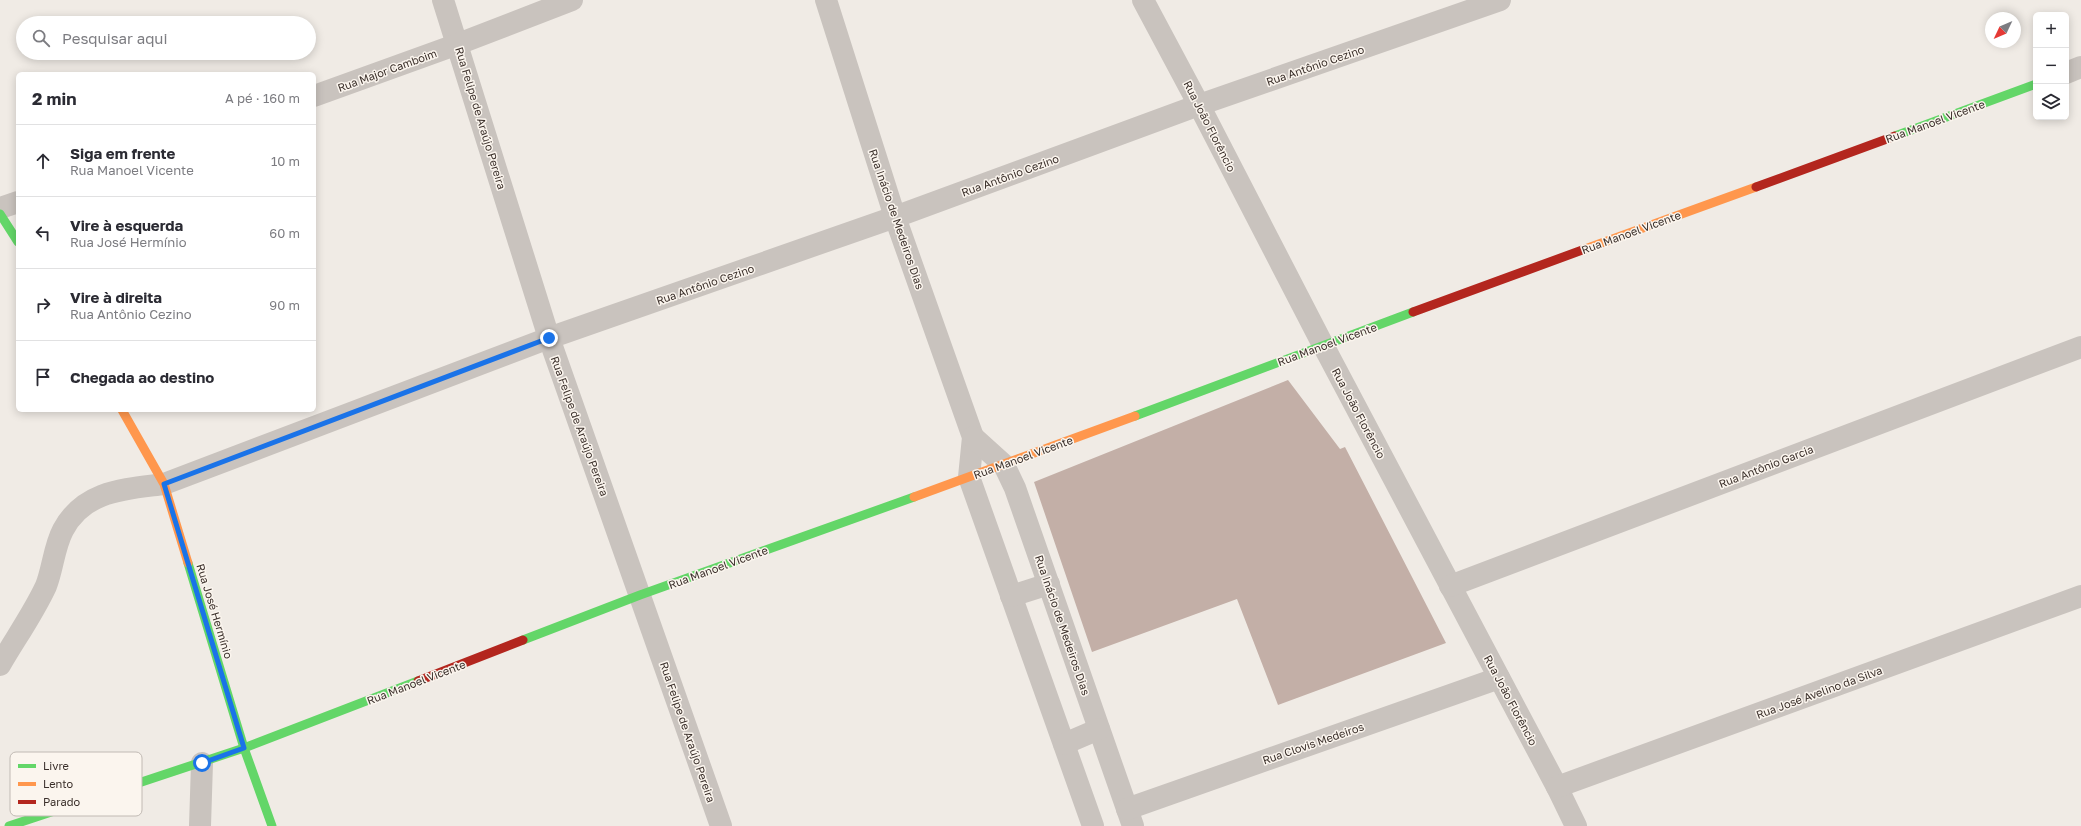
<!DOCTYPE html>
<html lang="pt">
<meta charset="utf-8">
<style>
body{margin:0;font-family:"Golos Text",sans-serif;background:#f7f7f7;color:#2b2b33}
.controls{position:absolute;right:12px;top:12px;display:grid;overflow:hidden;border-radius:6px;box-shadow:0 2px 10px #0003}
.controls button{width:36px;height:36px;display:grid;place-items:center;padding:0;border:0;border-bottom:1px solid #e1e1e2;background:#fff;color:#2b2b33;font:20px sans-serif}
.compass{position:absolute;left:1985px;top:12px;width:36px;height:36px;border-radius:50%;background:#fff;box-shadow:0 2px 10px #0003;rotate:226deg}
.stop{position:absolute;width:12px;height:12px;margin:-9px;border:3px solid #1a73e8;border-radius:50%;background:#fff}
.stop.end{background:#1a73e8;border-color:#fff;box-shadow:0 1px 4px #0008}
.list{margin:0;padding:0;list-style:none}
h2{display:flex;justify-content:space-between;align-items:center;height:52px;margin:0;padding:0 16px;font-size:17px}
h2 small{font-size:13px;font-weight:400;color:#7c7c81}
.list li{display:grid;grid-template-columns:26px 1fr auto;gap:12px;align-items:center;box-sizing:border-box;height:72px;padding:0 16px;border-top:1px solid #e1e1e2}
.list b{display:block;font-size:15px;white-space:nowrap}
.list p{margin:0;font-size:13px;white-space:nowrap;color:#7c7c81}
.list em{font-size:13px;font-style:normal;color:#7c7c81}
.icon{flex:none;width:22px;height:22px;fill:none;stroke:currentColor;stroke-width:2;stroke-linecap:round;stroke-linejoin:round}
.map{position:relative;flex:none;width:2081px;height:826px;overflow:hidden}
.search{position:absolute;background:#fff;box-shadow:0 2px 10px #0003;left:16px;top:16px;width:300px;height:44px;display:flex;align-items:center;gap:10px;box-sizing:border-box;padding:0 14px;border-radius:22px;color:#7c7c81;font-size:15px}
.panel{position:absolute;background:#fff;box-shadow:0 2px 10px #0003;left:16px;top:72px;width:300px;height:340px;border-radius:6px}
.map>svg:first-child{display:block}
.building{fill:#c3afa7}
.lines{fill:none;stroke-linecap:round;stroke-linejoin:round}
.street{stroke:#c9c3be;stroke-width:22}
.fast{stroke:#63d668;stroke-width:9}
.slow{stroke:#ff974d;stroke-width:9}
.jam{stroke:#b3261e;stroke-width:9}
.route{stroke:#1a73e8;stroke-width:5}
.labels{text-anchor:middle;dominant-baseline:central;stroke-width:3;stroke-linejoin:round;paint-order:stroke}
.street-label{font-size:11px;fill:#3b302b;stroke:#fbf5ee}
.key{fill:#fbf5ee;stroke:#c1bab4;stroke-width:1}
.key-label{font-size:11px;fill:#3b302b}
</style>
<div class="map">
<svg width="2081" height="826" viewBox="0 0 2081 826">
<rect width="100%" height="100%" fill="#f0ebe5"/>
<path class="building" d="M 1288,380 L 1340,449 L 1345,447 L 1446,643 L 1278,705 L 1237,599 L 1092,652 L 1034,482 Z"/>
<g class="lines">
<g class="street">
<path d="M 443,0 L 549,338 L 721,826"/>
<path d="M 826,0 L 895,217 L 973,437 L 969,477 L 1093,826"/>
<path d="M 1143,0 L 1199,105 L 1323,345 L 1557,787 L 1576,826"/>
<path d="M 2066,73 L 2081,67"/>
<path d="M 314,96 L 458,44 L 572,0"/>
<path d="M 0,208 L 18,202"/>
<path d="M 973,437 L 1004,465 L 1015,488 L 1133,826"/>
<path d="M 1450,586 L 2081,347"/>
<path d="M 1011,596 L 1049,584"/>
<path d="M 0,665 C 15,639 33,614 46,586 C 53,568 54,547 63,530 C 84,490 125,489 164,484 L 549,338 L 895,217 L 1199,105 L 1500,0"/>
<path d="M 1064,744 L 1099,729"/>
<path d="M 1557,787 L 2081,596"/>
<path d="M 1127,809 L 1499,678"/>
<path d="M 200,826 L 202,763"/>
</g>
<g class="fast">
<path d="M 1895,136 L 2036,84"/>
<path d="M 0,214 L 18,242"/>
<path d="M 1135,416 L 1413,312"/>
<path d="M 188,563 L 244,748 L 272,826"/>
<path d="M 523,640 L 640,595 L 914,497"/>
<path d="M 9,826 L 244,748 L 418,681"/>
</g>
<g class="slow">
<path d="M 1585,249 L 1756,187"/>
<path d="M 122,410 L 164,484 L 188,563"/>
<path d="M 914,497 L 1135,416"/>
</g>
<g class="jam">
<path d="M 1756,187 L 1895,136"/>
<path d="M 1413,312 L 1585,249"/>
<path d="M 418,681 L 523,640"/>
</g>
</g>
<g class="lines">
<path class="route" d="M 202,763 L 244,748 L 164,484 L 549,338"/>
</g>
<g class="labels">
<g class="street-label">
<text transform="translate(1315 65) rotate(-19)">Rua Antônio Cezino</text>
<text transform="translate(387 70) rotate(-20)">Rua Major Camboim</text>
<text transform="translate(481 118) rotate(73)">Rua Felipe de Araújo Pereira</text>
<text transform="translate(1935 121) rotate(-20)">Rua Manoel Vicente</text>
<text transform="translate(1210 126) rotate(63)">Rua João Florêncio</text>
<text transform="translate(1010 175) rotate(-20)">Rua Antônio Cezino</text>
<text transform="translate(897 219) rotate(71)">Rua Inácio de Medeiros Dias</text>
<text transform="translate(1631 232) rotate(-20)">Rua Manoel Vicente</text>
<text transform="translate(705 284) rotate(-19)">Rua Antônio Cezino</text>
<text transform="translate(1327 344) rotate(-20)">Rua Manoel Vicente</text>
<text transform="translate(1359 413) rotate(62)">Rua João Florêncio</text>
<text transform="translate(580 426) rotate(70)">Rua Felipe de Araújo Pereira</text>
<text transform="translate(1023 457) rotate(-20)">Rua Manoel Vicente</text>
<text transform="translate(1766 466) rotate(-21)">Rua Antônio Garcia</text>
<text transform="translate(718 567) rotate(-20)">Rua Manoel Vicente</text>
<text transform="translate(215 611) rotate(73)">Rua José Hermínio</text>
<text transform="translate(1063 625) rotate(71)">Rua Inácio de Medeiros Dias</text>
<text transform="translate(416 682) rotate(-21)">Rua Manoel Vicente</text>
<text transform="translate(1819 692) rotate(-20)">Rua José Avelino da Silva</text>
<text transform="translate(1511 700) rotate(62)">Rua João Florêncio</text>
<text transform="translate(688 732) rotate(71)">Rua Felipe de Araújo Pereira</text>
<text transform="translate(1313 743) rotate(-19)">Rua Clovis Medeiros</text>
</g>
</g>
<rect x="10" y="752" width="132" height="64" rx="6" class="key"/>
<rect x="18" y="764" width="18" height="4" fill="#63d668"/>
<rect x="18" y="782" width="18" height="4" fill="#ff974d"/>
<rect x="18" y="800" width="18" height="4" fill="#b3261e"/>
<g class="key-label">
<text x="43" y="770">Livre</text>
<text x="43" y="788">Lento</text>
<text x="43" y="806">Parado</text>
</g>
</svg>
<div class="controls">
<button>+</button>
<button>−</button>
<button><svg class="icon" aria-label="layers" viewBox="0 0 24 24"><path d="M12 4l9 5-9 5-9-5zM3 14l9 5 9-5"/></svg></button>
</div>
<svg class="compass" viewBox="-18 -18 36 36"><path d="M0-13l5 13h-10z" fill="#e53935"/><path d="M0 13l5-13h-10z" fill="#7c7c81"/></svg>
<div class="stop" style="left:202px;top:763px"></div>
<div class="stop end" style="left:549px;top:338px"></div>
<div class="search"><svg class="icon" aria-label="search" viewBox="0 0 24 24"><circle cx="10" cy="10" r="6"/><path d="M15 15l6 6"/></svg>Pesquisar aqui</div>
<section class="panel">
<h2>2 min<small>A pé · 160 m</small></h2>
<ul class="list">
<li><svg class="icon" aria-label="ahead" viewBox="0 0 24 24"><path d="M12 20V5M6 11l6-6 6 6"/></svg><div><b>Siga em frente</b><p>Rua Manoel Vicente</p></div><em>10 m</em></li>
<li><svg class="icon" aria-label="left" viewBox="0 0 24 24"><path d="M17 20v-9H6M10 6l-5 5 5 5"/></svg><div><b>Vire à esquerda</b><p>Rua José Hermínio</p></div><em>60 m</em></li>
<li><svg class="icon" aria-label="right" viewBox="0 0 24 24"><path d="M7 20v-9h11M14 6l5 5-5 5"/></svg><div><b>Vire à direita</b><p>Rua Antônio Cezino</p></div><em>90 m</em></li>
<li><svg class="icon" aria-label="arrive" viewBox="0 0 24 24"><path d="M6 21V4h12l-3 4 3 4H6"/></svg><div><b>Chegada ao destino</b></div></li>
</ul>
</section>
</div>
